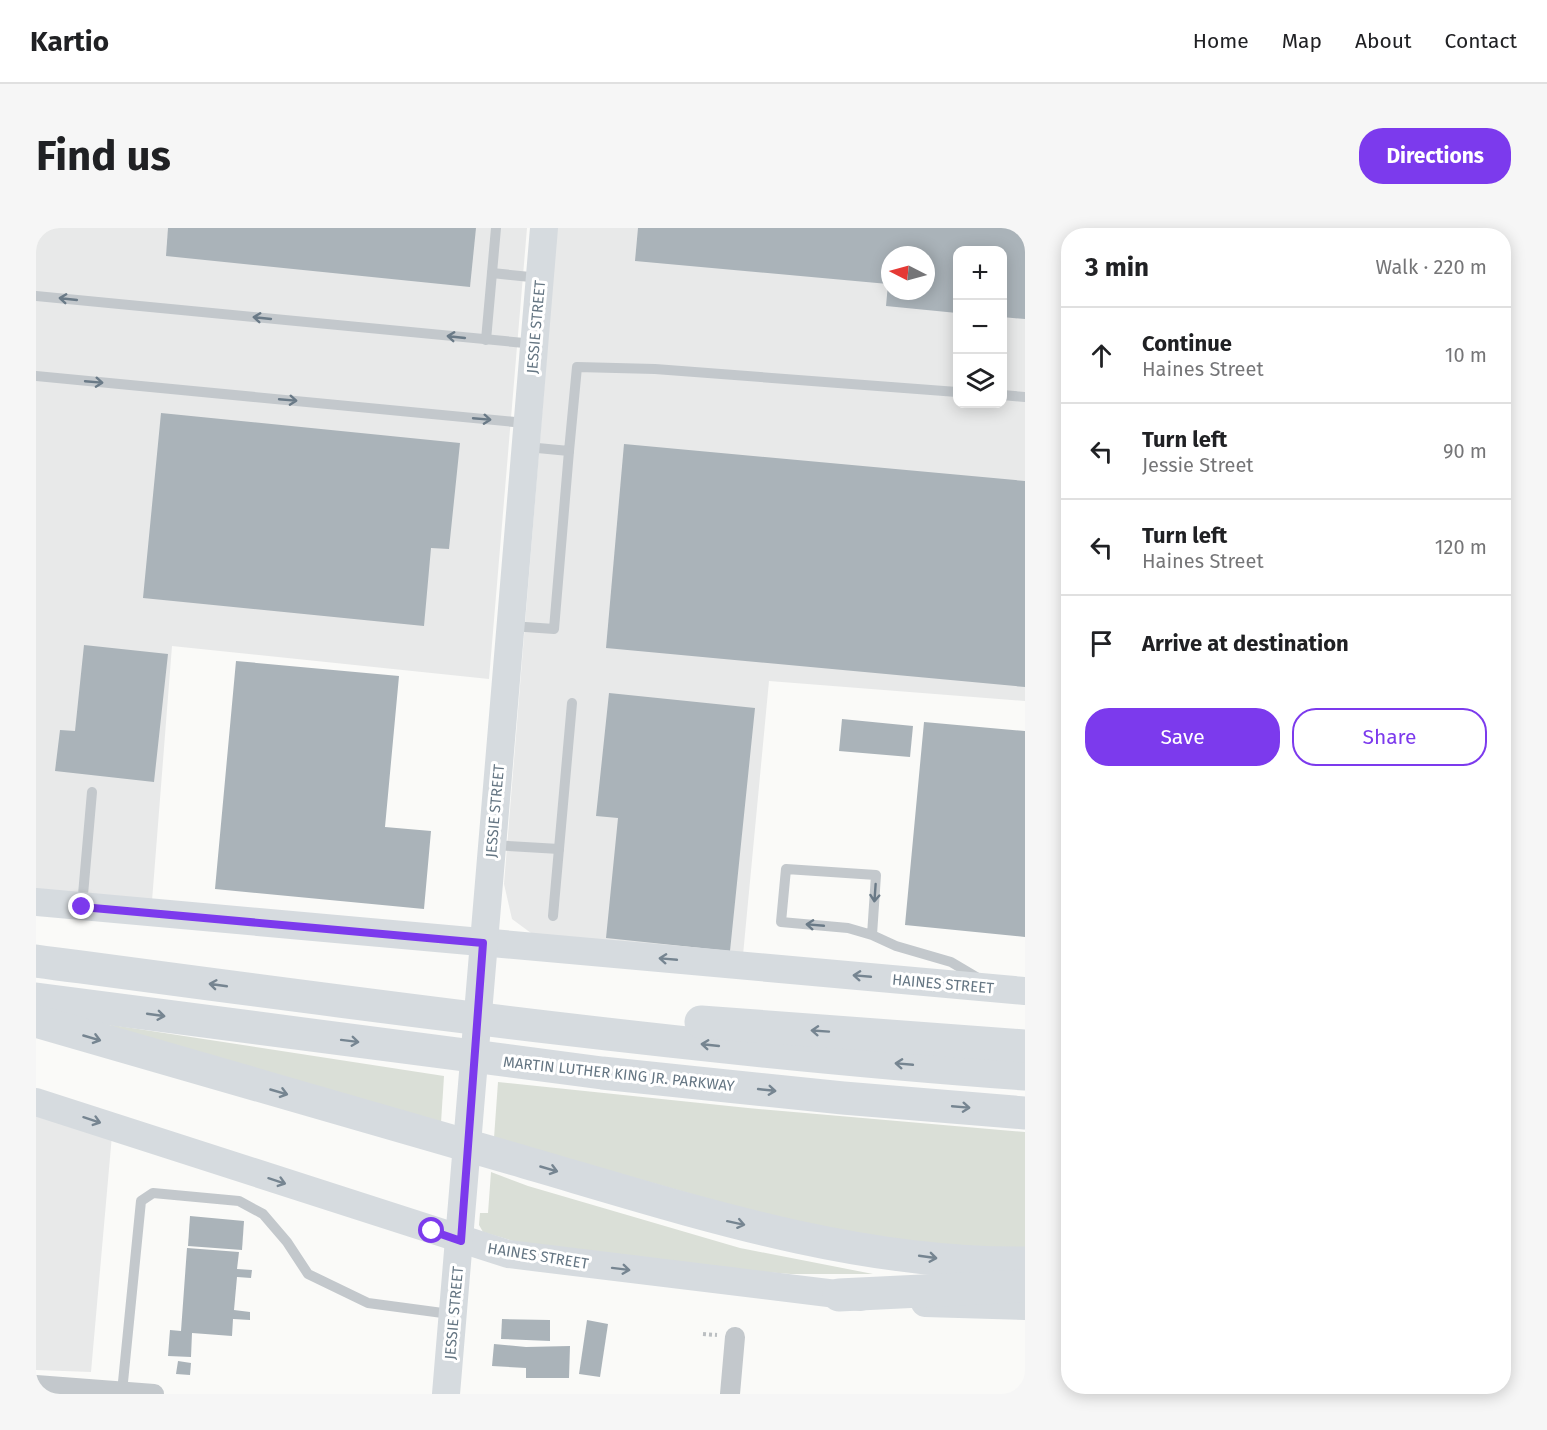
<!DOCTYPE html>
<meta charset="utf-8">
<style>
body{margin:0;font-family:"Fira Sans",sans-serif;background:#f6f6f6;color:#202124}
.controls{position:absolute;right:18px;top:18px;display:grid;overflow:hidden;border-radius:12px;box-shadow:0 3px 15px #0003}
.controls button{width:54px;height:54px;display:grid;place-items:center;padding:0;border:0;border-bottom:2px solid #e0e0e0;background:#fff;color:#202124;font:30px sans-serif}
.compass{position:absolute;left:845px;top:18px;width:54px;height:54px;border-radius:50%;background:#fff;box-shadow:0 3px 15px #0003;rotate:276deg}
.stop{position:absolute;width:18px;height:18px;margin:-14px;border:4px solid #7c3aed;border-radius:50%;background:#fff}
.stop.end{background:#7c3aed;border-color:#fff;box-shadow:0 2px 6px #0008}
.list{margin:0;padding:0;list-style:none}
h2{display:flex;justify-content:space-between;align-items:center;height:78px;margin:0;padding:0 24px;font-size:26px}
h2 small{font-size:20px;font-weight:400;color:#757577}
.list li{display:grid;grid-template-columns:39px 1fr auto;gap:18px;align-items:center;box-sizing:border-box;height:96px;padding:0 24px;border-top:2px solid #e0e0e0}
.list b{display:block;font-size:22px;white-space:nowrap}
.list p{margin:0;font-size:20px;white-space:nowrap;color:#757577}
.list em{font-size:20px;font-style:normal;color:#757577}
.actions{display:flex;gap:12px;padding:18px 24px}
.actions a{flex:1;padding:14px 0;border:2px solid #7c3aed;border-radius:24px;text-align:center;font-size:21px;color:#7c3aed}
.actions .main{background:#7c3aed;color:#fff}
.icon{flex:none;width:33px;height:33px;fill:none;stroke:currentColor;stroke-width:2;stroke-linecap:round;stroke-linejoin:round}
.map{position:relative;flex:none;width:989px;height:1166px;overflow:hidden;border-radius:24px}
header{display:flex;align-items:center;gap:36px;box-sizing:border-box;height:84px;padding:0 30px;background:#fff;border-bottom:2px solid #e0e0e0}
header strong{font-size:28px}
nav{display:flex;gap:33px;margin-inline-start:auto;font-size:21px}
.intro{display:flex;align-items:center;justify-content:space-between;box-sizing:border-box;height:144px;padding:0 36px}
h1{margin:0;font-size:42px}
.button{padding:15px 27px;border-radius:24px;background:#7c3aed;color:#fff;font-size:21px;font-weight:700}
main{display:flex;gap:36px;padding:0 36px}
aside{flex:1;background:#fff;border-radius:24px;box-shadow:0 3px 15px #0003}
.map>svg:first-child{display:block}
.built{fill:#e8e9e9;fill-rule:evenodd}
.green{fill:#dadfd7}
.building{fill:#aab3b9;fill-rule:evenodd}
.lines{fill:none;stroke-linecap:round;stroke-linejoin:round}
.path{stroke:#bbbfc2;stroke-width:4;stroke-dasharray:3 3;stroke-linecap:butt}
.lane{stroke:#c3c8cc;stroke-width:10}
.street{stroke:#c3c8cc;stroke-width:20}
.secondary{stroke:#d6dbdf;stroke-width:28}
.highway{stroke:#d6dbdf;stroke-width:33}
.oneway{stroke:#6a7a87}
.oneway2{stroke:#768591}
.route{stroke:#7c3aed;stroke-width:8}
.labels{text-anchor:middle;dominant-baseline:central;stroke-width:6;stroke-linejoin:round;paint-order:stroke}
.street-label{font-size:15px;fill:#657683;stroke:#fff}
</style>
<header>
<strong>Kartio</strong>
<nav><a>Home</a><a>Map</a><a>About</a><a>Contact</a></nav>
</header>
<div class="intro"><h1>Find us</h1><a class="button">Directions</a></div>
<main>
<div class="map">
<svg width="989" height="1166" viewBox="0 0 989 1166">
<rect width="100%" height="100%" fill="#fafaf8"/>
<g class="built">
<path d="M 0,0 L 491,0 L 453,451 L 136,418 L 116,673 L 0,663 Z"/>
<path d="M 521,0 L 989,0 L 989,473 L 733,453 L 707,727 L 499,708 L 476,691 L 468,656 ZM 921,22 L 966,22 L 966,176 L 921,176 ZM 854,27 L 890,27 L 890,63 L 854,63 Z"/>
<path d="M 0,883 L 76,907 L 55,1144 L 0,1142 Z"/>
</g>
<g class="green">
<path d="M 76,797 L 408,848 L 405,895 L 73,798 Z"/>
<path d="M 462,854 L 712,880 L 989,904 L 989,1025 L 815,1011 L 458,910 Z"/>
<path d="M 455,944 L 492,958 L 704,1020 L 837,1046 L 755,1046 L 528,1028 L 447,1004 L 443,997 L 444,985 L 452,985 Z"/>
</g>
<g class="building">
<path d="M 132,0 L 440,0 L 434,59 L 130,28 Z"/>
<path d="M 602,0 L 989,0 L 989,91 L 966,89 L 966,22 L 921,22 L 921,85 L 850,78 L 852,56 L 599,33 ZM 854,27 L 890,27 L 890,63 L 854,63 Z"/>
<path d="M 125,185 L 424,215 L 413,321 L 395,320 L 388,398 L 107,370 Z"/>
<path d="M 588,216 L 989,253 L 989,459 L 570,420 Z"/>
<path d="M 48,417 L 132,426 L 118,554 L 19,543 L 24,502 L 39,503 Z"/>
<path d="M 200,433 L 363,448 L 349,599 L 395,603 L 388,681 L 179,661 Z"/>
<path d="M 573,465 L 719,480 L 694,723 L 570,710 L 582,590 L 560,588 Z"/>
<path d="M 806,491 L 877,498 L 874,529 L 803,523 Z"/>
<path d="M 888,494 L 989,503 L 989,709 L 869,697 Z"/>
<path d="M 154,988 L 208,993 L 206,1022 L 152,1018 Z"/>
<path d="M 151,1020 L 203,1024 L 201,1041 L 216,1042 L 215,1050 L 201,1049 L 198,1082 L 214,1084 L 214,1092 L 197,1091 L 196,1108 L 156,1105 L 155,1129 L 132,1128 L 134,1102 L 145,1103 Z"/>
<path d="M 466,1091 L 514,1092 L 514,1113 L 465,1111 Z"/>
<path d="M 551,1092 L 572,1096 L 564,1149 L 543,1146 Z"/>
<path d="M 458,1116 L 490,1119 L 534,1118 L 533,1150 L 490,1150 L 490,1140 L 456,1138 Z"/>
<path d="M 142,1133 L 155,1135 L 154,1147 L 140,1146 Z"/>
</g>
<g class="lines">
<path class="path" d="M 667,1106 L 681,1107"/>
<g class="lane">
<path d="M 456,45 L 504,50"/>
<path d="M 0,68 L 499,116"/>
<path d="M 450,112 L 460,0"/>
<path d="M 0,148 L 489,195"/>
<path d="M 966,167 L 989,169"/>
<path d="M 491,219 L 533,223 L 541,139 L 619,141 L 921,164"/>
<path d="M 475,398 L 518,401 L 533,223"/>
<path d="M 456,617 L 523,621"/>
<path d="M 46,678 L 56,564"/>
<path d="M 517,688 L 536,475"/>
<path d="M 836,707 L 840,647 L 750,641 L 745,694 L 812,700 L 836,707 L 860,718 L 915,734 L 942,750"/>
<path d="M 86,1164 L 105,973 L 117,965 L 203,973 L 227,986 L 251,1014 L 272,1046 L 332,1075 L 414,1086"/>
</g>
<g class="street">
<path d="M 0,1157 L 118,1166"/>
<path d="M 694,1166 L 699,1109"/>
</g>
<g class="secondary">
<path d="M 0,674 L 989,763"/>
<path d="M 0,874 L 472,1026 L 825,1069"/>
<path d="M 889,1075 L 989,1078"/>
<path d="M 410,1166 L 508,0"/>
</g>
<g class="highway">
<path d="M 0,733 C 329,777 658,822 989,846"/>
<path d="M 0,771 L 566,845 L 807,870 L 989,885"/>
<path d="M 0,793 C 159,840 319,884 478,931 C 644,979 814,1037 989,1035"/>
<path d="M 665,794 L 989,818"/>
<path d="M 803,1067 L 989,1058"/>
</g>
</g>
<defs><path id="oneway-shaft" d="M-6 0H5M1.5-3L5.5 0L1.5 3" fill="none" stroke-width="1.6" stroke-linecap="round" stroke-linejoin="round" transform="scale(1.5)"/></defs>
<g class="oneway">
<use href="#oneway-shaft" transform="translate(32 71) rotate(-174)"/>
<use href="#oneway-shaft" transform="translate(226 90) rotate(-174)"/>
<use href="#oneway-shaft" transform="translate(420 109) rotate(-174)"/>
<use href="#oneway-shaft" transform="translate(58 154) rotate(5)"/>
<use href="#oneway-shaft" transform="translate(252 172) rotate(5)"/>
<use href="#oneway-shaft" transform="translate(446 191) rotate(5)"/>
<use href="#oneway-shaft" transform="translate(839 665) rotate(94)"/>
<use href="#oneway-shaft" transform="translate(779 697) rotate(-175)"/>
</g>
<g class="oneway2">
<use href="#oneway-shaft" transform="translate(632 731) rotate(-175)"/>
<use href="#oneway-shaft" transform="translate(826 748) rotate(-175)"/>
<use href="#oneway-shaft" transform="translate(182 757) rotate(-172)"/>
<use href="#oneway-shaft" transform="translate(120 787) rotate(8)"/>
<use href="#oneway-shaft" transform="translate(784 803) rotate(-176)"/>
<use href="#oneway-shaft" transform="translate(56 810) rotate(16)"/>
<use href="#oneway-shaft" transform="translate(314 813) rotate(7)"/>
<use href="#oneway-shaft" transform="translate(674 817) rotate(-174)"/>
<use href="#oneway-shaft" transform="translate(868 836) rotate(-175)"/>
<use href="#oneway-shaft" transform="translate(731 862) rotate(6)"/>
<use href="#oneway-shaft" transform="translate(243 864) rotate(16)"/>
<use href="#oneway-shaft" transform="translate(925 879) rotate(5)"/>
<use href="#oneway-shaft" transform="translate(56 892) rotate(18)"/>
<use href="#oneway-shaft" transform="translate(513 941) rotate(16)"/>
<use href="#oneway-shaft" transform="translate(241 953) rotate(18)"/>
<use href="#oneway-shaft" transform="translate(700 995) rotate(12)"/>
<use href="#oneway-shaft" transform="translate(892 1029) rotate(8)"/>
<use href="#oneway-shaft" transform="translate(585 1041) rotate(7)"/>
</g>
<g class="lines">
<path class="route" d="M 46,679 L 447,715 L 425,1013 L 396,1003"/>
</g>
<g class="labels">
<g class="street-label">
<text transform="translate(500 99) rotate(-85)">JESSIE STREET</text>
<text transform="translate(459 583) rotate(-85)">JESSIE STREET</text>
<text transform="translate(907 756) rotate(5)">HAINES STREET</text>
<text transform="translate(583 846) rotate(6)">MARTIN LUTHER KING JR. PARKWAY</text>
<text transform="translate(502 1028) rotate(9)">HAINES STREET</text>
<text transform="translate(418 1085) rotate(-85)">JESSIE STREET</text>
</g>
</g>
</svg>
<div class="controls">
<button>+</button>
<button>−</button>
<button><svg class="icon" aria-label="layers" viewBox="0 0 24 24"><path d="M12 4l9 5-9 5-9-5zM3 14l9 5 9-5"/></svg></button>
</div>
<svg class="compass" viewBox="-18 -18 36 36"><path d="M0-13l5 13h-10z" fill="#e53935"/><path d="M0 13l5-13h-10z" fill="#757577"/></svg>
<div class="stop" style="left:396px;top:1003px"></div>
<div class="stop end" style="left:46px;top:679px"></div>
</div>
<aside>
<h2>3 min<small>Walk · 220 m</small></h2>
<ul class="list">
<li><svg class="icon" aria-label="ahead" viewBox="0 0 24 24"><path d="M12 20V5M6 11l6-6 6 6"/></svg><div><b>Continue</b><p>Haines Street</p></div><em>10 m</em></li>
<li><svg class="icon" aria-label="left" viewBox="0 0 24 24"><path d="M17 20v-9H6M10 6l-5 5 5 5"/></svg><div><b>Turn left</b><p>Jessie Street</p></div><em>90 m</em></li>
<li><svg class="icon" aria-label="left" viewBox="0 0 24 24"><path d="M17 20v-9H6M10 6l-5 5 5 5"/></svg><div><b>Turn left</b><p>Haines Street</p></div><em>120 m</em></li>
<li><svg class="icon" aria-label="arrive" viewBox="0 0 24 24"><path d="M6 21V4h12l-3 4 3 4H6"/></svg><div><b>Arrive at destination</b></div></li>
</ul>
<div class="actions"><a class="main">Save</a><a>Share</a></div>
</aside>
</main>
